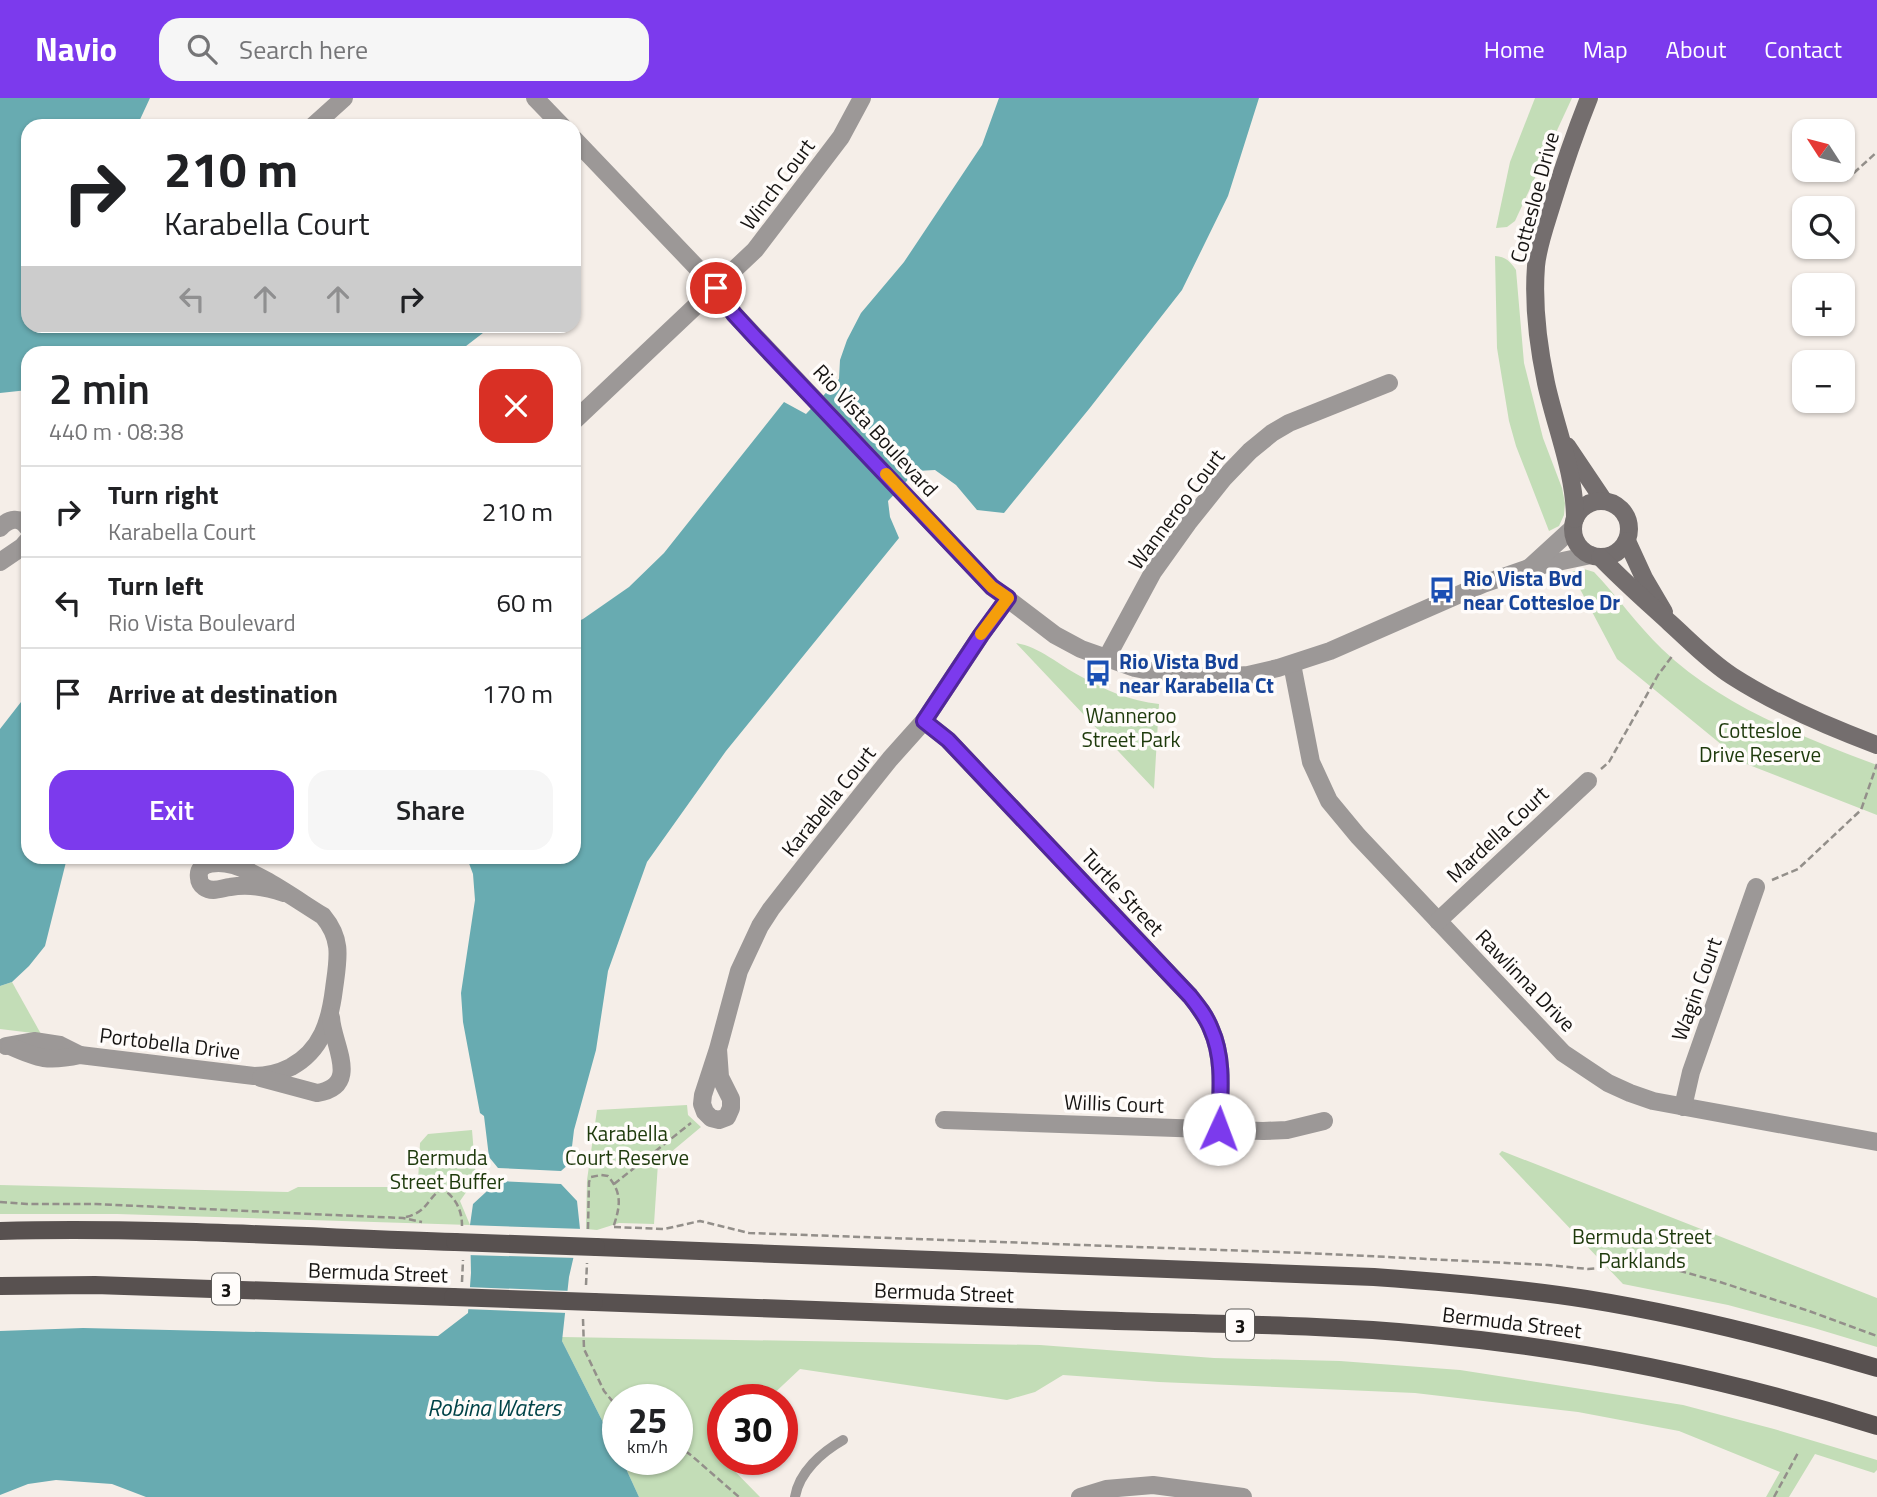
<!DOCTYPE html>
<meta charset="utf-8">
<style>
body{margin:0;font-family:"Titillium Web",sans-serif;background:#f6f6f6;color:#202124;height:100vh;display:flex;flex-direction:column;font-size:26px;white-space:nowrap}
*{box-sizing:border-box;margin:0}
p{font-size:23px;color:#757577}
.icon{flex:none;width:38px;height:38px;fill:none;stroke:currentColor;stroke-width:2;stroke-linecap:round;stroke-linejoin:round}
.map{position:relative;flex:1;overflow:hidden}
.side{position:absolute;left:21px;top:248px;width:560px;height:518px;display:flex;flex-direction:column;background:#fff;border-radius:21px;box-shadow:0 2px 5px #0004}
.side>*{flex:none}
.guide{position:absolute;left:21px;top:21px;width:560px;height:214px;border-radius:21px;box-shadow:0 2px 5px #0004;background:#fff;color:#202124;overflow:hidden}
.needle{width:46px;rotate:306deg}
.tools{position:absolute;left:1792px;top:21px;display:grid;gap:14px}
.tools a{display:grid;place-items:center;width:63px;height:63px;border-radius:14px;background:#fff;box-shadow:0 2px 5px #0004;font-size:35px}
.speed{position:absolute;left:602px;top:1286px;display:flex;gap:14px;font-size:35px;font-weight:700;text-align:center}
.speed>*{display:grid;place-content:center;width:91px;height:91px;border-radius:50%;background:#fff;box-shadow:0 2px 5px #0004;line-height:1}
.speed small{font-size:18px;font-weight:400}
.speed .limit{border:10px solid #d22;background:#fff;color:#111}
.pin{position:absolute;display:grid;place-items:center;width:60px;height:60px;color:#fff;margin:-30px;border:4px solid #fff;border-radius:50%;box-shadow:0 2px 7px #0007}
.me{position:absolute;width:77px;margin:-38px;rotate:2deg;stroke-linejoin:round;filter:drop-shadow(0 0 5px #0008)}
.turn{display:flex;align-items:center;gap:24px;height:147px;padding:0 28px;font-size:32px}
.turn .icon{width:91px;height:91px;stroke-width:2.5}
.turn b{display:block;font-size:49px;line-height:60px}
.lanes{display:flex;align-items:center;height:66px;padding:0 28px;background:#0003;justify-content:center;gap:35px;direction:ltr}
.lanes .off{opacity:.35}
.round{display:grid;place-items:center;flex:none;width:74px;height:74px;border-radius:21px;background:#f6f6f6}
.summary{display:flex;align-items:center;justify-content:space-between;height:119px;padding:0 28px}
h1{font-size:42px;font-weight:600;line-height:52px}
.action{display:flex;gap:14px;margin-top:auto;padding:14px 28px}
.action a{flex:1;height:80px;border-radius:21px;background:#7c3aed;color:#fff;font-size:28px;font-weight:600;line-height:80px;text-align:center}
.action a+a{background:#f6f6f6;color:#202124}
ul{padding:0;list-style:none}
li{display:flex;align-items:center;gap:21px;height:91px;padding:0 28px;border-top:2px solid #e0e0e0}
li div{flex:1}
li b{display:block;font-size:26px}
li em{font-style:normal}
header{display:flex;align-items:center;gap:42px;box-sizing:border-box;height:98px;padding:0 35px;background:#7c3aed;color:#fff}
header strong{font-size:33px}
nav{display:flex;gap:38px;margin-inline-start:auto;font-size:24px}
.search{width:490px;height:63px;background:#f6f6f6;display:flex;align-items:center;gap:18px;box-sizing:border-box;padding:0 24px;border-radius:21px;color:#757577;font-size:26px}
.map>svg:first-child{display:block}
.green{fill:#c3ddb7}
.water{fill:#68abb1}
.pier{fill:#f5eee8}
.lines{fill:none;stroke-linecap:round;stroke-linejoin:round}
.path{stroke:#938f8a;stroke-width:2.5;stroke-dasharray:7 3.5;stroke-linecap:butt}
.service{stroke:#9c9897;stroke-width:10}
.minor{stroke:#9c9897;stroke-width:18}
.tertiary{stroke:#9c9897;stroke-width:18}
.secondary{stroke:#746e6e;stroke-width:18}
.primary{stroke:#585150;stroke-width:18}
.primary-bridge{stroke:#585150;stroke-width:18}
.route-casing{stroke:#51269a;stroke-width:18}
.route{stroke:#7c3aed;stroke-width:12}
.slow{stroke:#f59e0b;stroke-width:12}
.labels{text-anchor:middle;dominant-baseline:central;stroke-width:7;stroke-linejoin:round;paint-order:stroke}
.shield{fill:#fffcfa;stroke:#5c5a58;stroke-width:2}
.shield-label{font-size:19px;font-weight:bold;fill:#161412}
.street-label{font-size:21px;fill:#161412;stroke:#fffcfa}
.transit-label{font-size:21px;font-weight:bold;fill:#164399;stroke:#fffcfa;text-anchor:start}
.park-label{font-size:21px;fill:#1e3a0c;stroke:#fffcfa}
.water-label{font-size:23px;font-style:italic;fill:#014348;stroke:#fffcfa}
</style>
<header>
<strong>Navio</strong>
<div class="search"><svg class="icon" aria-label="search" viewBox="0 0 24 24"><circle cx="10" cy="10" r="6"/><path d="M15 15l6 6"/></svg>Search here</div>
<nav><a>Home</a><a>Map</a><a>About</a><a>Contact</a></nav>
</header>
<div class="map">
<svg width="1877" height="1399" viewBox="0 0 1877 1399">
<rect width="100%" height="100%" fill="#f5eee8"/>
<g class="green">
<polygon points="1535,0 1572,0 1515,123 1507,129 1496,130 1510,64"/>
<path d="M1495,158C1506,159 1510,163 1516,172L1524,265L1543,340L1562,390L1565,405L1564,417L1559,428L1549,433L1516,348L1509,323L1497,250Z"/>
<path d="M1584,471L1594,474C1618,499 1637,527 1662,551C1720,607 1802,639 1877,667V717L1744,665L1617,561L1571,474Z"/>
<path d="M1016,545C1040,549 1059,567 1080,578C1105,592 1130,603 1159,606L1154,691Z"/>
<polygon points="12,884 41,936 0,931 0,888"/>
<polygon points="687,1007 688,1017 701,1029 658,1065 654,1126 619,1125 597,1132 586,1131 587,1082 597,1012"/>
<polygon points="472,1032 476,1080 460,1103 470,1127 117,1116 0,1116 0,1087 288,1094 298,1089 392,1089 418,1084 420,1045 428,1036"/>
<polygon points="1502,1053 1877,1200 1877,1249 1814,1230 1728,1207 1623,1186 1499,1056"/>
<polygon points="562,1239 1040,1247 1214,1260 1340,1263 1460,1272 1683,1307 1774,1331 1877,1362 1877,1372 1874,1375 1815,1356 1789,1399 1766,1399 1780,1374 1679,1333 1578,1314 1415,1295 1159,1284 1063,1277 1035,1294 1007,1302 800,1271 767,1302 723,1302 723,1345 715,1353 760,1399 639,1399 622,1362 677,1362 677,1302 618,1302 618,1354 562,1243"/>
</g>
<g class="water">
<polygon points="0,0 150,0 137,28 28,28 28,228 492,228 457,255 28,256 28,292 0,295"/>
<polygon points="999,0 1259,0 1228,98 1182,192 1089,311 1004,415 977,412 956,387 935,372 916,373 888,403 890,419 899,440 726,653 647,764 608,873 596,952 574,1032 570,1065 561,1073 498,1070 489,1059 484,1018 480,1015 463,924 461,895 475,802 473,776 467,760 574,760 574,525 583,521 629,489 664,455 784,304 806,316 839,281 840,262 847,242 861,215 904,164 982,47"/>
<polygon points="28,595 28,760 67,760 45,848 29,868 12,884 0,888 0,631"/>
<polygon points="498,1083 561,1086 577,1103 580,1131 569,1179 562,1243 618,1354 618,1362 622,1362 639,1399 146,1399 112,1386 56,1382 28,1386 0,1397 0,1233 83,1230 438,1238 468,1215 471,1175 470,1127 473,1106"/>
</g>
<g class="pier">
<polygon points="466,1127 584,1131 577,1160 467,1157"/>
<polygon points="466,1189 571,1193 568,1215 464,1211"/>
</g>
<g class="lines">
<g class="path">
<polyline points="1846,82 1877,54"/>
<polyline points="1601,671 1609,664 1658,577 1673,557"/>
<polyline points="1772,782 1798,771 1861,712 1877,666"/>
<polyline points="614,1086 691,1025"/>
<polyline points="0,1104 27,1106 96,1106 333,1117 403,1120 422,1124"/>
<path d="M406,1119C428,1113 425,1104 440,1092L446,1093C457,1103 462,1113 462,1128"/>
<polyline points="614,1129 664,1131 700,1123 749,1135 1307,1155 1548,1167 1588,1171 1601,1170 1630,1162 1644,1163 1720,1184 1809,1213 1877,1238"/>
<path d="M588,1131L589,1084L591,1079L601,1077L608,1078C623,1096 620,1109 613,1130"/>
<polyline points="462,1184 463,1162"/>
<polyline points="586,1187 587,1165"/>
<polyline points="583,1221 584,1251 604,1293 618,1310"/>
<polyline points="677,1347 692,1358 739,1399"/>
<polyline points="1774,1399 1799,1353"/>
</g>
<path class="service" d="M795,1399C799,1374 822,1354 843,1342"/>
<g class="minor">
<polyline points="313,28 344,0"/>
<polyline points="574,323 755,152 841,39 862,0"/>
<path d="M0,430C9,420 20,418 28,430"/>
<polyline points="0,464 22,449 28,442"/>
<polyline points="1106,561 1153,474 1188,425 1224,380 1250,353 1272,335 1289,325 1389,285"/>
<polyline points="1292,566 1311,664 1329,703 1358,738 1563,955 1608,985 1630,995 1653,1003 1877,1044"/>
<path d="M924,623L948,642L1190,898C1198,908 1206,918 1211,931C1225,962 1220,998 1219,1031"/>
<polyline points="1438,823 1588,683"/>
<polyline points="6,948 34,943 60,947 80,957"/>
<path d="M10,948C39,961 48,964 80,957L254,978C268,978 279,975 291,969C322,952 330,923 334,891C338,861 343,842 323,818C297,802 261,776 233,767C222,764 196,762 199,780C199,783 201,787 204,789C212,795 222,790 230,789C248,786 267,789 284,795"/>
<polyline points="718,951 720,979 731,1001 731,1010 727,1019 719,1022 711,1020 705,1014 702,1006 703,997 718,951 739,873 760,828 771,811 810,761 890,661 924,623 981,537 1008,500"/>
<path d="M261,980L317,995C362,988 332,946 331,919"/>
<polyline points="1683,1009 1691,974 1756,789"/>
<polyline points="944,1022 1263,1033 1287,1032 1324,1023"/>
<polyline points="1080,1399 1106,1391 1153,1387 1243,1399"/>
</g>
<g class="tertiary">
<polyline points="535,0 562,28"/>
<polyline points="574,41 723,197"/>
<polyline points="716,190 734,216 992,489 1055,537 1081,551 1135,570 1165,576 1218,579 1248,577 1278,570 1330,553 1483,486 1529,470 1591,457"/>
<polyline points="1529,470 1573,430"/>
</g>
<g class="secondary">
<polyline points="1567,348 1604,403"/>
<circle cx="1601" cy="431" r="28"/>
<path d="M1575,421C1575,375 1556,331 1546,285C1538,247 1533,207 1536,168C1538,147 1546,126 1552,106C1563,70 1575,35 1589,0"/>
<polyline points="1627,443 1644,480 1664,514"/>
<path d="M1600,459C1622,482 1646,503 1670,525C1690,543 1709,563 1732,578C1777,607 1826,628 1877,647"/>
</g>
<g class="primary">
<path d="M0,1133C151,1129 304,1139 455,1144"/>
<path d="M596,1149L1374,1179C1445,1184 1516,1190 1586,1201C1685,1217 1781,1241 1877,1270"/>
<polyline points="0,1188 95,1187 453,1199"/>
<path d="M594,1204C758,1211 923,1216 1088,1222C1202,1226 1318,1226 1432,1237C1583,1251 1732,1282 1877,1328"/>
</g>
<g class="primary-bridge">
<polyline points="455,1144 596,1149"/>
<polyline points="453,1199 594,1204"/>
</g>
</g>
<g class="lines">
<g class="route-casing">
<path id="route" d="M716,190L734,216L756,240L992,489L1008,500L981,537L924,623L948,642L1190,898C1198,908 1206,918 1211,931C1225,962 1220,998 1219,1031"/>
</g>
<use href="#route" class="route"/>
<polyline class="slow" points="886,376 992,489 1008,500 981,536"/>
</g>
<defs>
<g id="bus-bare" transform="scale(2.1)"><path d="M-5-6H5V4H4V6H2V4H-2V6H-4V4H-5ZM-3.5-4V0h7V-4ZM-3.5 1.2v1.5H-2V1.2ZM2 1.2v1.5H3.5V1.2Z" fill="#1a4fb4" stroke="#fffcfa" stroke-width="2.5" paint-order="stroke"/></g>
</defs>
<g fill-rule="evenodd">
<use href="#bus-bare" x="1442" y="492"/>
<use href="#bus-bare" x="1098" y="575"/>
</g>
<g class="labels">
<g class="shield">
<rect x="212" y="1175.5" width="28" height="31" rx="5"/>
<rect x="1226" y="1211.5" width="28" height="31" rx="5"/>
</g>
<g class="shield-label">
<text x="226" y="1191">3</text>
<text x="1240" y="1227">3</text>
</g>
<g class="street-label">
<text transform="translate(777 86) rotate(-53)">Winch Court</text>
<text transform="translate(1534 99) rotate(-75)">Cottesloe Drive</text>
<text transform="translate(876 332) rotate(47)">Rio Vista Boulevard</text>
<text transform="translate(1176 411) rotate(-53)">Wanneroo Court</text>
<text transform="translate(828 703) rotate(-51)">Karabella Court</text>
<text transform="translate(1497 736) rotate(-43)">Mardella Court</text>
<text transform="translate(1123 794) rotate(47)">Turtle Street</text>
<text transform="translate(1526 882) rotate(46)">Rawlinna Drive</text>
<text transform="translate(1696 891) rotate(-70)">Wagin Court</text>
<text transform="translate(170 945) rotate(7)">Portobella Drive</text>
<text transform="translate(1114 1005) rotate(2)">Willis Court</text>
<text transform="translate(378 1174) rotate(2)">Bermuda Street</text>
<text transform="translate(944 1194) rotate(2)">Bermuda Street</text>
<text transform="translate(1512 1224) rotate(7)">Bermuda Street</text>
</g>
<g class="transit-label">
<text x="1463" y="480">Rio Vista Bvd<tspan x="1463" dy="24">near Cottesloe Dr</tspan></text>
<text x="1119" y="563">Rio Vista Bvd<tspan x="1119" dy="24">near Karabella Ct</tspan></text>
</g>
<g class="park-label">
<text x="1131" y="617">Wanneroo<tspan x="1131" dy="24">Street Park</tspan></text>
<text x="1760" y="632">Cottesloe<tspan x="1760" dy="24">Drive Reserve</tspan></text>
<text x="627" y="1035">Karabella<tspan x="627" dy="24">Court Reserve</tspan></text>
<text x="447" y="1059">Bermuda<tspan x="447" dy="24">Street Buffer</tspan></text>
<text x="1642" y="1138">Bermuda Street<tspan x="1642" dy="24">Parklands</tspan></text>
</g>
<g class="water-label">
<text x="494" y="1309">Robina Waters</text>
</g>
</g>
</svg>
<div class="tools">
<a><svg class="needle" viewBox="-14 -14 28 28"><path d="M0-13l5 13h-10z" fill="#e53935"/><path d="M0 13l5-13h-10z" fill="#757577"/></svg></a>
<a><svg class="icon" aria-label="search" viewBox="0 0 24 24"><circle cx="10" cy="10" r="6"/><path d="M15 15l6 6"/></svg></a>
<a>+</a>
<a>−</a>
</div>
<div class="speed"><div>25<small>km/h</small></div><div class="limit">30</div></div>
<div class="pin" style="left:716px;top:190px;background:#d93025"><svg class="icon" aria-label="arrive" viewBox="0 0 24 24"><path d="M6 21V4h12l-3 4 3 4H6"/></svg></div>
<svg class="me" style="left:1219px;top:1031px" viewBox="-20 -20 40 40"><circle r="19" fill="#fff"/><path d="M0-13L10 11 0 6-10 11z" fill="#7c3aed"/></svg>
<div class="guide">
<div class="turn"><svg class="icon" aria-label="right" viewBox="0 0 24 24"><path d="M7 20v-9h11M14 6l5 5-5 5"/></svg><div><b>210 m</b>Karabella Court</div></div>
<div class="lanes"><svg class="icon off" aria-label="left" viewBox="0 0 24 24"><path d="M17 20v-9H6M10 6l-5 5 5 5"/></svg><svg class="icon off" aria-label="ahead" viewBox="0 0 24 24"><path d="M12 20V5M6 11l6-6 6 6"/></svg><svg class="icon off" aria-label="ahead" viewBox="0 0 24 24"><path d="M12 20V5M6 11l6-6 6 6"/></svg><svg class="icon" aria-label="right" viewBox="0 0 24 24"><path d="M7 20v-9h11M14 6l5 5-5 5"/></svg></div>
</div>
<section class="side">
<div class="summary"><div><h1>2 min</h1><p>440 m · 08:38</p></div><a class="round" style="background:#d93025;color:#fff"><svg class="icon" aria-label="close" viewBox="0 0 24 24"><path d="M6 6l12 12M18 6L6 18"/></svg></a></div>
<ul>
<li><svg class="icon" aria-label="right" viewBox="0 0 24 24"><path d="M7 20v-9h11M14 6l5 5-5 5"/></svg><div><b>Turn right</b><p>Karabella Court</p></div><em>210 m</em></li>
<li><svg class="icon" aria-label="left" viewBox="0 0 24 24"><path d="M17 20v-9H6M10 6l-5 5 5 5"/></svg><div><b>Turn left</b><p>Rio Vista Boulevard</p></div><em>60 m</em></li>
<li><svg class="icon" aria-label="arrive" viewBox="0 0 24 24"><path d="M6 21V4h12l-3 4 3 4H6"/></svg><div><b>Arrive at destination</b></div><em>170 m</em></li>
</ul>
<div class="action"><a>Exit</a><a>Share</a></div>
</section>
</div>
